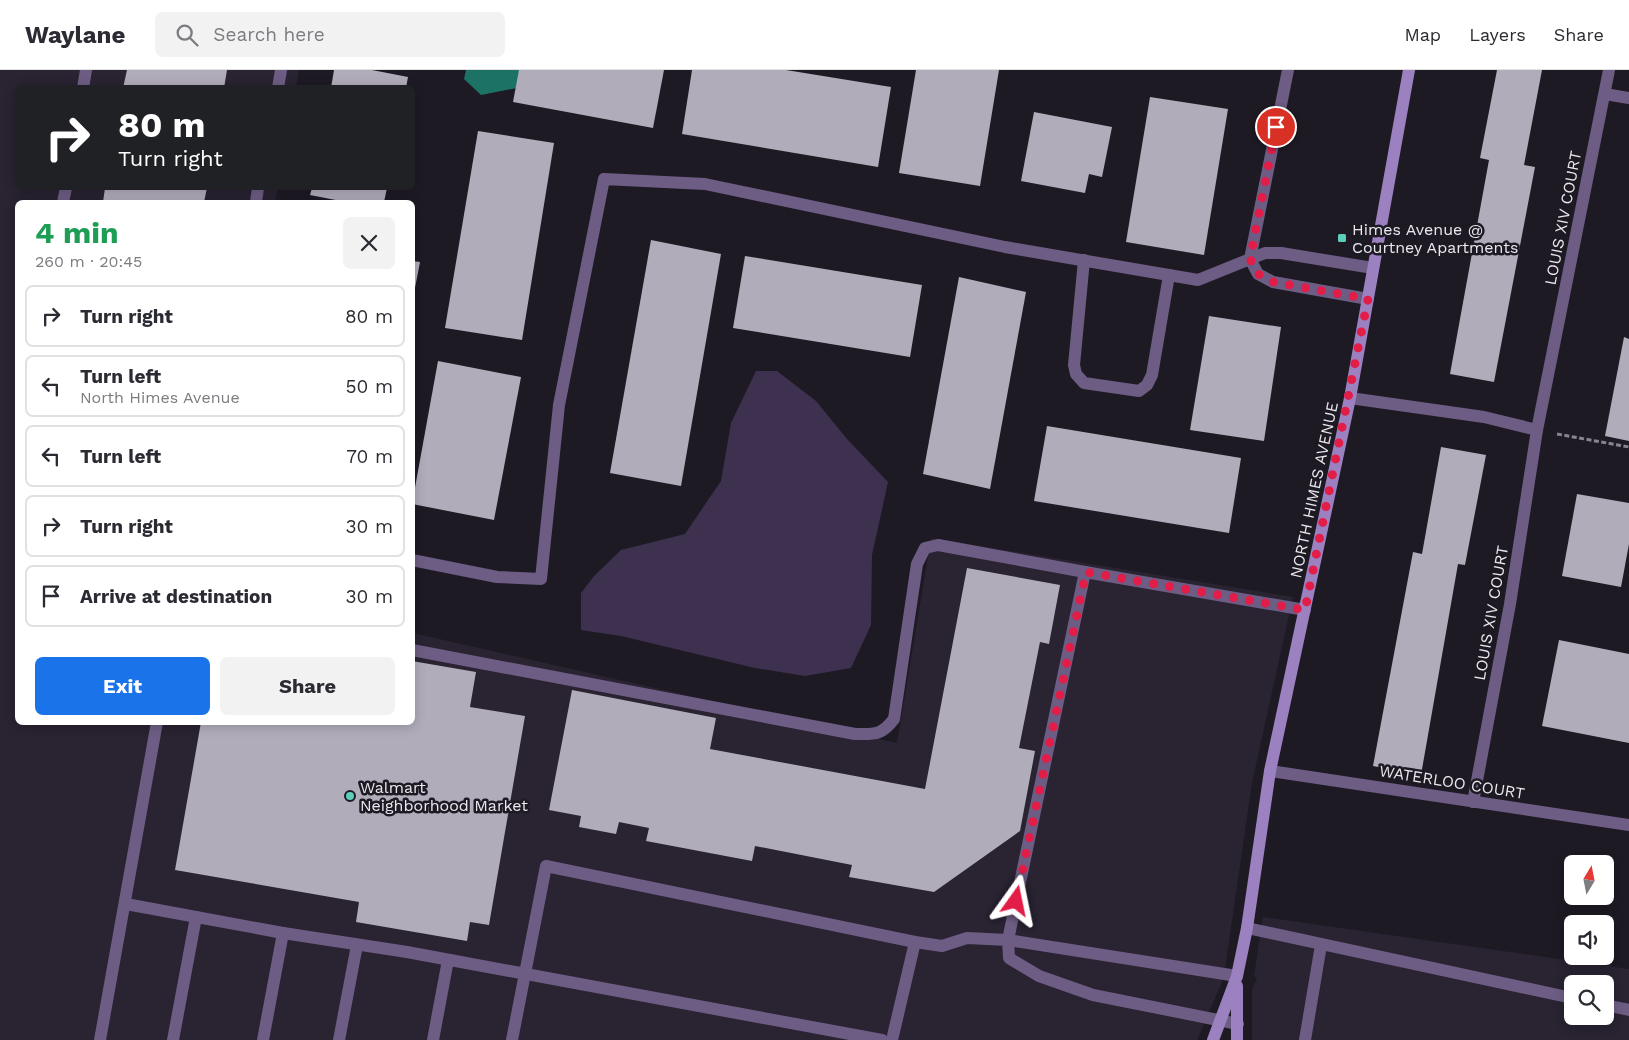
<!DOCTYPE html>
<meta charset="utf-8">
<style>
body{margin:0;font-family:"Work Sans",sans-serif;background:#f2f2f3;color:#2b2b33;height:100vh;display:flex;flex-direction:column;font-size:19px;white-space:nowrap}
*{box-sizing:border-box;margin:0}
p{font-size:16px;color:#7c7c81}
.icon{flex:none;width:28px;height:28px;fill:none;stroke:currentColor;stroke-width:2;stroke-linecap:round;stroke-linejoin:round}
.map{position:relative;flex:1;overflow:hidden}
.details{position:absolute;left:15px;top:130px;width:400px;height:525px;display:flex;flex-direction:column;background:#fff;border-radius:8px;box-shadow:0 2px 12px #0003}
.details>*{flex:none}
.guide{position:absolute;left:15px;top:15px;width:400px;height:105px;border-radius:8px;box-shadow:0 2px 12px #0003;background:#202124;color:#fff;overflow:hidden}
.needle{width:32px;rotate:10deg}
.fabs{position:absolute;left:1564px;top:785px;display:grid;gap:10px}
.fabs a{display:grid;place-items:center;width:50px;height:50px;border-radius:8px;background:#fff;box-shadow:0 2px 12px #0003;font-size:25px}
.pin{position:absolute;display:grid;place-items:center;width:42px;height:42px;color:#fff;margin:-21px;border:2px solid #fff;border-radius:50%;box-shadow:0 1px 5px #0007}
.me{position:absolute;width:55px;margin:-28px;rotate:12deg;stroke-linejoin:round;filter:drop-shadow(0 0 4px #0008)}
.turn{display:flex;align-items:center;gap:18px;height:105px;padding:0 20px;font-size:22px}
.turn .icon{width:65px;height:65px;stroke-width:2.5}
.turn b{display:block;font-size:35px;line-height:42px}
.round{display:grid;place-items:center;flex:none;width:52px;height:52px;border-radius:8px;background:#f2f2f3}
.headline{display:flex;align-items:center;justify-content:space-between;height:85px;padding:0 20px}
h1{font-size:30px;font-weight:700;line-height:38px;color:#1e9e55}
.cta{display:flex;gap:10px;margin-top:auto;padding:10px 20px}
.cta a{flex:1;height:58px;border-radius:8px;background:#1a73e8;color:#fff;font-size:20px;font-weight:700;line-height:58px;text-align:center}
.cta a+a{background:#f2f2f3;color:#2b2b33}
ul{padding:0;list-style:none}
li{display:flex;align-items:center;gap:15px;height:62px;margin:0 10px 8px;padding:0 10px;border:2px solid #e1e1e2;border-radius:8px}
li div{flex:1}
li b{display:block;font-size:19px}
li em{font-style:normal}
header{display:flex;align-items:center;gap:30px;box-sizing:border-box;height:70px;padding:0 25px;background:#fff;border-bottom:1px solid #e1e1e2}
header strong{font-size:24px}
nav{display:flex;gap:28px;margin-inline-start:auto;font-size:18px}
.search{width:350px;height:45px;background:#f2f2f3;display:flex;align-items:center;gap:12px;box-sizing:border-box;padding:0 18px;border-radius:8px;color:#7c7c81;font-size:19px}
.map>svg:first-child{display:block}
.built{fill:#292332;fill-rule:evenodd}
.green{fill:#3e3150}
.water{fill:#1c7365}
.building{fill:#b1acba}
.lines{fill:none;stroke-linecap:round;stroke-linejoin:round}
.path{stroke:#87858d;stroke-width:3;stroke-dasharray:5 2.5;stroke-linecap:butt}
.lane{stroke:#6d5d84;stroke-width:12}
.street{stroke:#6d5d84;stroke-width:12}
.secondary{stroke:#9c81c1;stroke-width:12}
.route{stroke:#e11d48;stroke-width:9;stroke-dasharray:0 16.2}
.poi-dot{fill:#5cceba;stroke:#1e1a24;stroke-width:2}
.labels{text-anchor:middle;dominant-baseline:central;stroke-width:5;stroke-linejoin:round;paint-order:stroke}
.street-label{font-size:16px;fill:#eae8ef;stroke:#1e1a24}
.poi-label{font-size:16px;fill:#eae8ef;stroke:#1e1a24;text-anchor:start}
</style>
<header>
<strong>Waylane</strong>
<div class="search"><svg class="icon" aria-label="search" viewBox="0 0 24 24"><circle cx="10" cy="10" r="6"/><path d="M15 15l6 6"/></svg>Search here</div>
<nav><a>Map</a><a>Layers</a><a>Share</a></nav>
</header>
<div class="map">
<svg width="1629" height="970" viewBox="0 0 1629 970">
<rect width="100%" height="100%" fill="#1e1a24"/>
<g class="built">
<polygon points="0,0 299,0 296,17 18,18 18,118 278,118 275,132 18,132 18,652 412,652 413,563 897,673 931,468 1293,527 1252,713 1225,899 1223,900 1222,912 1197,970 0,970"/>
<path d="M1263,847L1629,899V970H1252V919L1257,908L1254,906ZM1572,914H1605V946H1572Z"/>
</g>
<polygon class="green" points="756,301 777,301 816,331 847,369 888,412 872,485 871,555 851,598 805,606 755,598 621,566 581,560 581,523 594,506 621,480 685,464 721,411 731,353"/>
<polygon class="water" points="466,0 532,0 527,16 481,25 464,9"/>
<g class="building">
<polygon points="127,0 227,0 224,18 123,18"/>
<polygon points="334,0 372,0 408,7 406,18 331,18"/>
<polygon points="519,0 664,0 653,58 513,32"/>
<polygon points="692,0 786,0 891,17 878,97 682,64"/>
<polygon points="916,0 999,0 980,116 899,103"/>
<polygon points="1497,0 1542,0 1524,95 1535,97 1494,312 1450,304 1489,90 1480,88"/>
<polygon points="1150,27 1228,39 1204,185 1126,172"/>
<polygon points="1034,42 1112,57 1102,107 1089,104 1085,123 1021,111"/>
<polygon points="478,61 554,73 522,270 445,258"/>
<polygon points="105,118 207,118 204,132 103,132"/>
<polygon points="312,118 387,118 384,132 346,132 310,125"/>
<polygon points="651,170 721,184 681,416 610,403"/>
<polygon points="745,186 922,215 910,287 733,258"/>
<polygon points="412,191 420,192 413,228 412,228"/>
<polygon points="959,207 1026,222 990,419 923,404"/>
<polygon points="1209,246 1281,257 1264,371 1190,360"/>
<polygon points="1624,267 1629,269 1629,371 1605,366"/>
<polygon points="438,291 521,307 494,450 412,434"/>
<polygon points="1047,356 1241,388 1229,463 1034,431"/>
<polygon points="1441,377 1486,385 1465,495 1458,494 1421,705 1373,696 1413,482 1422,484"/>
<polygon points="1577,424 1629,433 1629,474 1621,517 1562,506"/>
<polygon points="967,498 1060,515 1049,574 1040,572 1019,678 1035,681 1020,761 934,822 849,807 852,795 755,776 752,791 646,771 649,758 619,752 616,764 579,757 581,746 549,740 572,620 716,648 710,679 925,719"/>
<polygon points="1559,570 1629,584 1629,673 1542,656"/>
<polygon points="412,591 476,602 470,637 525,646 489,855 470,852 467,871 356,852 359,832 175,800 201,652 412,652"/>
</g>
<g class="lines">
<polyline class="path" points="1557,364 1629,377"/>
<g class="lane">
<polyline points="1288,0 1250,189 1258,204 1273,212 1368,229"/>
<polyline points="83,18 86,0"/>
<polyline points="278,18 281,0"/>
<polyline points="63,132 66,118"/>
<polyline points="256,132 258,118"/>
<polyline points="1084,190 1074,295 1076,304 1084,313 1139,321 1147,315 1152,305 1169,205"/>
<polyline points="412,490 497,507 541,509 559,335 604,109 705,114 1005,177 1198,210 1265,183 1281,183 1373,198"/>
<path d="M412,580L855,664C874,664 881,666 894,649L917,494L925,478L938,475L1085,502"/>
<polyline points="126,834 283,863"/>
<polyline points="1247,858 1572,928"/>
<polyline points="1605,935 1629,940"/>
<polyline points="1238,954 1093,925 1039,906 1009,888 1008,870 1085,502 1305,540"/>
<polyline points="100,970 157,652"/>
<polyline points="173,970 196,847"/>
<polyline points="263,970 283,863 407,882 882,970"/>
<polyline points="339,970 357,875"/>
<polyline points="433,970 448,890"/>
<polyline points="512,970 546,796 915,872 942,876 967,868 1008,870 1237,906"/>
<polyline points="892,970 915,872"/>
<polyline points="1305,970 1321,875"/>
</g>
<g class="street">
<polyline points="1605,24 1629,28"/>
<polyline points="1350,328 1484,347 1537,360"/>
<polyline points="1270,701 1629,755"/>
<polyline points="1473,732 1510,534 1537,360 1609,0"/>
</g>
<g class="secondary">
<polyline points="1237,916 1237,970"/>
<polyline points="1213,970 1237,906 1247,858 1270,701 1350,328 1409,0"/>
</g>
</g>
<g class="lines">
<polyline class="route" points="1016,831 1086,502 1305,540 1368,229 1273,212 1258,204 1250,189 1276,57"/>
</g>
<g class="poi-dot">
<rect x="1337" y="163" width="10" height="10" rx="2.5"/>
<circle cx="350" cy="726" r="5"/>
</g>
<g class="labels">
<g class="street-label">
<text transform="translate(1563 148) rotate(-79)">LOUIS XIV COURT</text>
<text transform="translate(1314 420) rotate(-78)">NORTH HIMES AVENUE</text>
<text transform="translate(1491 543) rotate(-80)">LOUIS XIV COURT</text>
<text transform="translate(1452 712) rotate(9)">WATERLOO COURT</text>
</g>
<g class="poi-label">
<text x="1352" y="159">Himes Avenue @<tspan x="1352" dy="18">Courtney Apartments</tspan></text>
<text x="360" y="717">Walmart<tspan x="360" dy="18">Neighborhood Market</tspan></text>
</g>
</g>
</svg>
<div class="fabs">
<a><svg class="needle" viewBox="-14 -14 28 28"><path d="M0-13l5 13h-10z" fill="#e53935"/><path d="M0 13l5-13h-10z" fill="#7c7c81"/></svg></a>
<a><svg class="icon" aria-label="sound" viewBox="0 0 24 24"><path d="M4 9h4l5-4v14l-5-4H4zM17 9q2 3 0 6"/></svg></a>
<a><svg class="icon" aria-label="search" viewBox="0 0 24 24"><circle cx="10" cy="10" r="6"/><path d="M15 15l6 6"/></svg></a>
</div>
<div class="pin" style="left:1276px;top:57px;background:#d93025"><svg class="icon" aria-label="arrive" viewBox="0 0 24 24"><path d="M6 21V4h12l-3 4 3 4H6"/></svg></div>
<svg class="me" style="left:1016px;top:831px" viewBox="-20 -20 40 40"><path d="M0-17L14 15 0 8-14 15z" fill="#e11d48" stroke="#fff" stroke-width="4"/></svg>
<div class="guide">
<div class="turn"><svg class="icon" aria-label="right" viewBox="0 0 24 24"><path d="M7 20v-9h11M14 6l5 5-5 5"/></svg><div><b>80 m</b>Turn right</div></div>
</div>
<section class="details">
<div class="headline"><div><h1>4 min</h1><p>260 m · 20:45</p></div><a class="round"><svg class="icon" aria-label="close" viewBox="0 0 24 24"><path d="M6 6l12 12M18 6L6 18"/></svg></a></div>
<ul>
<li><svg class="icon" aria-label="right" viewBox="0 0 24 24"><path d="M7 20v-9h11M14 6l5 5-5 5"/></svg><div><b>Turn right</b></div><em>80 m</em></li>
<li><svg class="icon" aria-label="left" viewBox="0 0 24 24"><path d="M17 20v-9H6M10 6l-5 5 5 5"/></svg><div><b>Turn left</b><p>North Himes Avenue</p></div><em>50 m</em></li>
<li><svg class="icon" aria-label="left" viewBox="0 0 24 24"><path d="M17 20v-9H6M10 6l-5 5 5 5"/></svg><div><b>Turn left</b></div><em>70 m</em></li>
<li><svg class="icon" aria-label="right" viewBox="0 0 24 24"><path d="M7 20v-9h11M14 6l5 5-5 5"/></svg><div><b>Turn right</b></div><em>30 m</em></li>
<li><svg class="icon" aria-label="arrive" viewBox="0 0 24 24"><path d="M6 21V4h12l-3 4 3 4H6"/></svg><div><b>Arrive at destination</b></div><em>30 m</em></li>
</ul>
<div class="cta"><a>Exit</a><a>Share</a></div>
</section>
</div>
